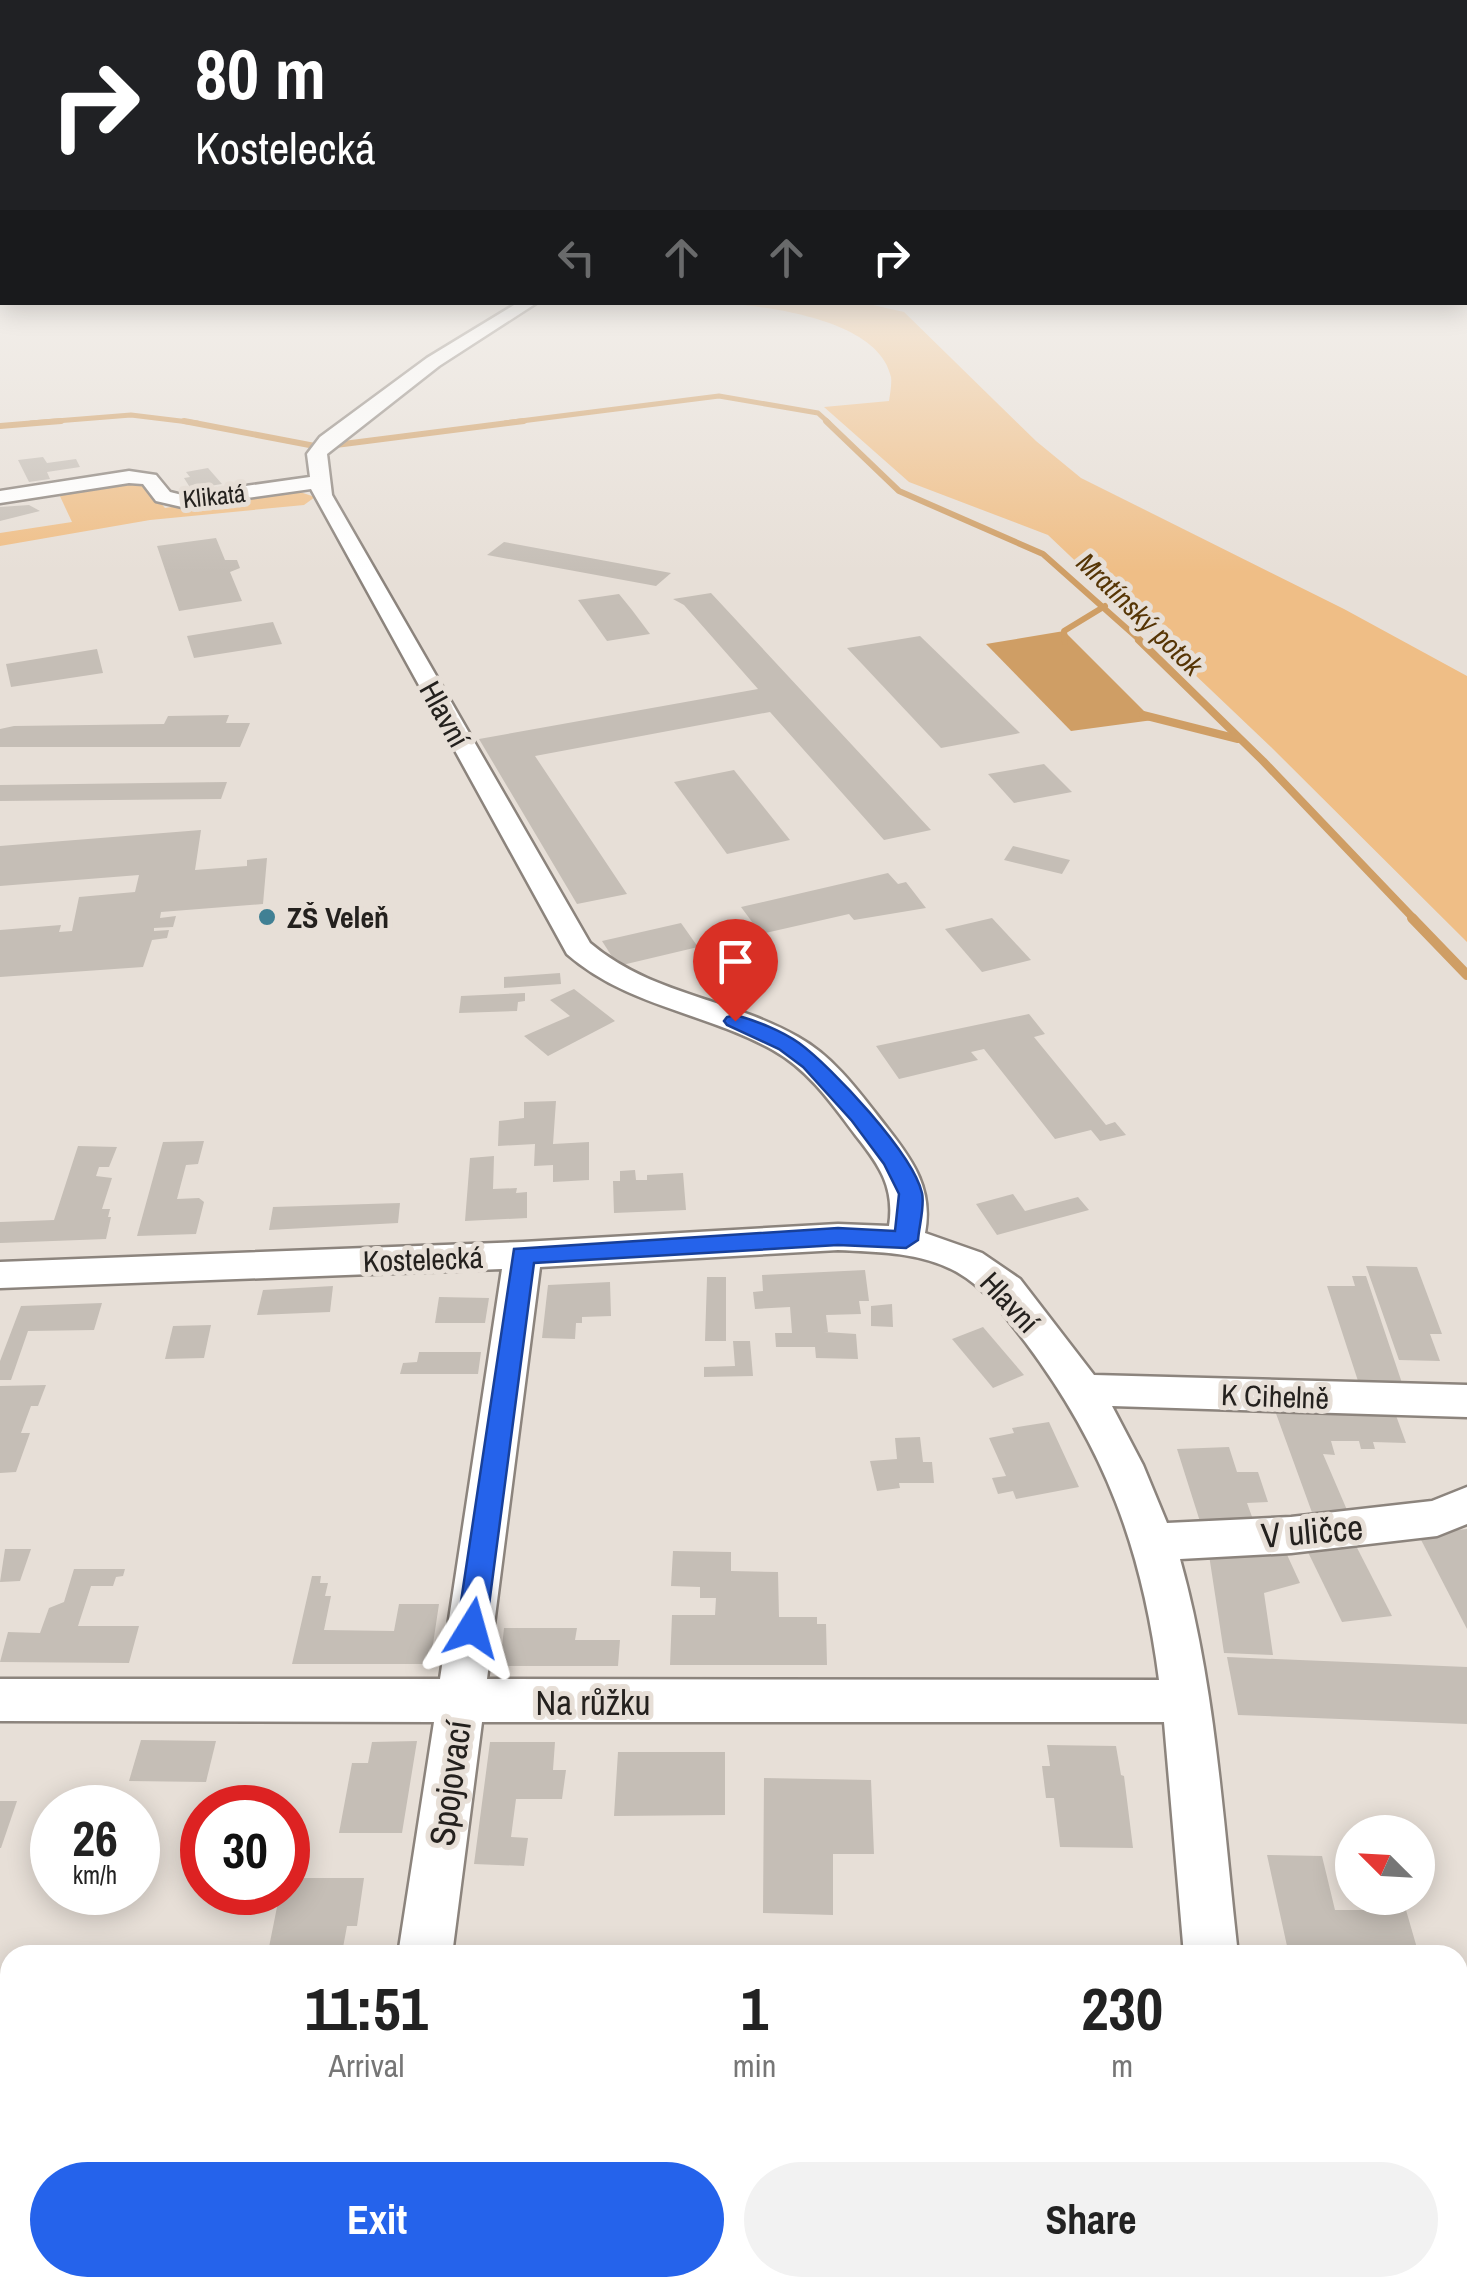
<!DOCTYPE html>
<meta charset="utf-8">
<style>
body{margin:0;font-family:"Archivo Narrow",sans-serif;background:#f2f2f2;color:#222;height:100vh;display:flex;flex-direction:column;font-size:38px;white-space:nowrap}
*{box-sizing:border-box;margin:0}
p{font-size:32px;color:#767676}
.icon{flex:none;width:55px;height:55px;fill:none;stroke:currentColor;stroke-width:2;stroke-linecap:round;stroke-linejoin:round}
.map{position:relative;flex:1;overflow:hidden}
.panel{position:absolute;left:0px;top:1945px;width:1468px;height:352px;display:flex;flex-direction:column;background:#fff;border-radius:30px 30px 0 0;box-shadow:0 5px 25px #0003}
.panel>*{flex:none}
.top-card{position:absolute;left:0px;top:0px;width:1468px;height:305px;box-shadow:0 5px 25px #0003;background:#202124;color:#fff;overflow:hidden}
.needle{width:65px;rotate:294deg}
.tools{position:absolute;left:1335px;top:1815px;display:grid;gap:20px}
.tools a{display:grid;place-items:center;width:100px;height:100px;border-radius:50%;background:#fff;box-shadow:0 5px 25px #0003;font-size:50px}
.speed{position:absolute;left:30px;top:1785px;display:flex;gap:20px;font-size:50px;font-weight:700;text-align:center}
.speed>*{display:grid;place-content:center;width:130px;height:130px;border-radius:50%;background:#fff;box-shadow:0 5px 25px #0003;line-height:1}
.speed small{font-size:25px;font-weight:400}
.speed .limit{border:15px solid #d22;background:#fff;color:#111}
.pin{position:absolute;display:grid;place-items:center;width:85px;height:85px;color:#fff;margin:-102px -42px;border-radius:50% 50% 50% 0;rotate:-45deg;box-shadow:0 0 10px #0007}
.pin .icon{rotate:45deg}
.me{position:absolute;width:110px;margin:-55px;rotate:8deg;stroke-linejoin:round;filter:drop-shadow(0 0 8px #0008)}
.turn{display:flex;align-items:center;gap:35px;height:210px;padding:0 30px;font-size:45px}
.turn .icon{width:130px;height:130px;stroke-width:2.5}
.turn b{display:block;font-size:70px;line-height:85px}
.lanes{display:flex;align-items:center;height:95px;padding:0 30px;background:#0003;justify-content:center;gap:50px;direction:ltr}
.lanes .off{opacity:.35}
.eta{display:flex;justify-content:space-evenly;align-items:center;height:170px;text-align:center}
.eta b{font-size:60px;font-weight:700;line-height:70px}
.button{display:flex;gap:20px;margin-top:auto;padding:20px 30px}
.button a{flex:1;height:115px;border-radius:60px;background:#2563eb;color:#fff;font-size:40px;font-weight:700;line-height:115px;text-align:center}
.button a+a{background:#f2f2f2;color:#222}
.map>svg:first-child{display:block}
.green{fill:#efbe86}
.water{fill:#cf9e65}
.lines{fill:none;stroke-linecap:round;stroke-linejoin:round}
.stream-far3{stroke:#cf9e65;stroke-width:5}
.stream-far2{stroke:#cf9e65;stroke-width:6}
.stream-far1{stroke:#cf9e65;stroke-width:8}
.stream{stroke:#cf9e65;stroke-width:10}
.building{fill:#c5beb6}
.minor-casing{stroke:#8c847d;stroke-width:5}
.minor{fill:#fff;fill-rule:evenodd}
.route{fill:#2563eb;stroke:#184099;stroke-width:2.5}
.poi-dot{fill:#408094;stroke:#e7dfd7;stroke-width:4}
.labels{text-anchor:middle;dominant-baseline:central;stroke-width:10;stroke-linejoin:round;paint-order:stroke}
.far-street-label{font-size:25px;fill:#24211e;stroke:#e7dfd7}
.far-water-label{font-size:28px;font-style:italic;fill:#563505;stroke:#e7dfd7}
.street-label{font-size:30px;fill:#24211e;stroke:#e7dfd7}
.poi-label{font-size:30px;font-weight:bold;fill:#24211e;stroke:#e7dfd7;text-anchor:start}
.near-street-label{font-size:35px;fill:#24211e;stroke:#e7dfd7}
</style>
<div class="map">
<svg width="1467" height="2296" viewBox="0 0 1467 2296">
<rect width="100%" height="100%" fill="#e7dfd7"/>
<g class="green">
<path d="M724,303H864L904,312L1036,441L1081,478L1344,609L1467,676V942L1272,748L1048,535L909,482L824,407L889,401C890,394 892,384 891,377C879,320 770,307 724,303Z"/>
<polygon points="132,480 143,483 165,508 291,489 315,497 304,505 150,520 0,546 0,533 72,522 58,492"/>
</g>
<polygon class="water" points="1064,631 1153,720 1071,731 986,644"/>
<g class="lines">
<g class="stream-far3">
<polyline points="31,423 131,415 197,423"/>
<polyline points="505,423 719,396 818,413 829,423"/>
</g>
<g class="stream-far2">
<polyline points="184,421 320,447 524,421"/>
<polyline points="826,421 899,491 1043,554 1142,642"/>
<polyline points="0,426 61,421"/>
<polyline points="1065,642 1064,631 1105,606"/>
</g>
<g class="stream-far1">
<polyline points="1139,640 1263,761 1415,920"/>
<polyline points="1143,715 1238,739"/>
</g>
<polyline class="stream" points="1412,918 1467,975"/>
</g>
<g class="building">
<polygon points="43,457 47,463 76,459 80,467 47,472 50,479 29,482 18,460"/>
<polygon points="208,468 222,484 191,489 184,478 190,477 186,472"/>
<polygon points="29,505 40,511 0,521 0,507"/>
<polygon points="216,538 225,560 237,560 240,568 230,572 242,601 179,611 157,546"/>
<polygon points="504,542 671,573 656,586 487,555"/>
<polygon points="711,593 931,830 884,840 770,712 535,756 627,894 577,904 479,739 758,689 684,605 673,599"/>
<polygon points="619,594 632,610 650,634 607,641 578,600"/>
<polygon points="273,622 282,644 194,658 187,636"/>
<polygon points="920,636 1020,733 941,748 847,648"/>
<polygon points="97,649 103,673 11,687 6,664"/>
<polygon points="229,715 226,723 250,723 240,747 0,747 0,729 14,726 164,724 168,716"/>
<polygon points="1044,764 1072,792 1014,803 988,774"/>
<polygon points="734,770 790,840 727,854 674,782"/>
<polygon points="227,782 221,799 0,801 0,785"/>
<polygon points="201,830 195,870 247,866 247,860 267,858 263,904 161,912 160,918 176,916 173,927 154,928 154,931 169,930 167,938 152,940 143,967 0,977 0,930 61,925 59,932 72,931 79,897 135,892 139,875 0,886 0,846"/>
<polygon points="1013,846 1070,860 1062,874 1004,860"/>
<polygon points="888,873 898,884 906,882 926,908 854,920 849,914 761,934 741,907"/>
<polygon points="992,918 1031,960 982,972 945,929"/>
<polygon points="681,923 698,947 618,966 602,941"/>
<polygon points="560,973 561,984 504,988 504,977"/>
<polygon points="574,989 615,1021 548,1056 524,1036 570,1016 550,1000"/>
<polygon points="525,993 525,1001 518,1002 517,1011 459,1013 461,996"/>
<polygon points="1029,1014 1045,1034 1034,1037 1106,1125 1115,1122 1126,1135 1100,1141 1091,1130 1055,1139 984,1049 971,1052 978,1060 899,1079 876,1046"/>
<polygon points="556,1101 553,1144 589,1142 589,1180 553,1182 553,1165 534,1166 535,1144 498,1146 499,1121 524,1118 524,1102"/>
<polygon points="204,1141 198,1164 186,1165 177,1199 199,1198 204,1202 196,1234 137,1236 163,1142"/>
<polygon points="78,1146 117,1147 109,1167 99,1167 96,1176 112,1178 102,1209 110,1209 108,1217 111,1217 106,1239 0,1243 0,1222 54,1220"/>
<polygon points="494,1156 493,1189 517,1188 516,1193 527,1192 527,1218 465,1221 470,1158"/>
<polygon points="635,1170 636,1180 647,1180 647,1175 683,1173 686,1210 614,1213 613,1181 620,1181 620,1171"/>
<polygon points="1013,1194 1025,1211 1078,1197 1089,1210 997,1235 976,1204"/>
<polygon points="400,1203 398,1223 269,1230 273,1207"/>
<polygon points="1366,1266 1417,1267 1442,1334 1430,1334 1440,1361 1399,1360"/>
<polygon points="865,1270 869,1301 859,1301 861,1314 826,1315 828,1332 824,1332 856,1334 858,1359 816,1358 815,1347 776,1347 775,1333 792,1333 790,1307 755,1309 753,1292 763,1291 762,1275"/>
<polygon points="1352,1276 1366,1276 1402,1383 1358,1381 1327,1286 1355,1286"/>
<polygon points="707,1277 726,1277 726,1341 705,1341"/>
<polygon points="610,1282 611,1316 582,1317 582,1323 576,1323 575,1339 542,1338 548,1285"/>
<polygon points="333,1286 330,1312 257,1315 263,1290"/>
<polygon points="439,1297 489,1298 485,1323 435,1323"/>
<polygon points="102,1303 94,1330 28,1331 11,1380 0,1380 0,1361 21,1306"/>
<polygon points="892,1304 893,1327 871,1326 871,1306"/>
<polygon points="211,1325 204,1358 165,1359 173,1326"/>
<polygon points="983,1327 1024,1375 993,1388 952,1339"/>
<polygon points="733,1341 750,1341 753,1376 704,1377 704,1367 735,1366"/>
<polygon points="419,1352 481,1352 478,1374 400,1374 403,1363 417,1362"/>
<polygon points="46,1385 38,1406 31,1406 21,1433 30,1433 16,1472 0,1473 0,1386"/>
<polygon points="1274,1408 1394,1410 1406,1443 1373,1442 1375,1449 1361,1449 1359,1441 1331,1441 1335,1455 1323,1454 1350,1517 1314,1518"/>
<polygon points="1049,1422 1079,1487 1016,1499 1013,1491 998,1494 992,1478 1006,1476 989,1438 1014,1433 1012,1428"/>
<polygon points="920,1437 923,1462 932,1462 934,1483 899,1483 900,1488 877,1491 870,1461 897,1459 895,1438"/>
<polygon points="1229,1447 1237,1472 1258,1472 1268,1502 1247,1503 1255,1525 1203,1531 1177,1449"/>
<polygon points="1467,1529 1467,1629 1418,1534"/>
<polygon points="1352,1538 1392,1616 1342,1622 1304,1544"/>
<polygon points="1283,1546 1300,1583 1264,1593 1273,1655 1224,1653 1209,1555"/>
<polygon points="5,1549 31,1549 20,1581 0,1582"/>
<polygon points="673,1551 731,1552 731,1571 778,1572 779,1617 817,1617 817,1624 826,1624 827,1665 670,1665 672,1615 715,1615 716,1598 700,1598 700,1587 671,1586"/>
<polygon points="74,1569 125,1569 123,1576 116,1577 113,1586 91,1586 78,1626 139,1626 129,1663 0,1662 8,1632 40,1633 49,1608 64,1602"/>
<polygon points="312,1576 321,1576 320,1583 328,1583 325,1596 331,1596 324,1630 394,1631 399,1604 439,1604 430,1664 292,1664"/>
<polygon points="504,1628 577,1628 575,1640 620,1640 618,1666 500,1666"/>
<polygon points="1227,1657 1467,1667 1467,1724 1238,1715"/>
<polygon points="141,1740 216,1741 206,1782 129,1781"/>
<polygon points="417,1741 402,1833 339,1833 352,1763 368,1763 372,1742"/>
<polygon points="490,1742 555,1742 553,1770 566,1770 562,1799 516,1799 511,1837 528,1838 524,1866 474,1864"/>
<polygon points="1047,1745 1116,1746 1121,1775 1124,1776 1133,1848 1060,1847 1054,1798 1046,1798 1042,1766 1050,1766"/>
<polygon points="618,1752 725,1752 725,1815 614,1816"/>
<polygon points="764,1778 871,1780 874,1854 833,1854 833,1915 763,1913"/>
<polygon points="0,1801 17,1801 1,1848 0,1848"/>
<polygon points="1267,1855 1322,1856 1335,1910 1406,1910 1419,1955 1289,1955"/>
<polygon points="288,1878 364,1878 357,1926 347,1926 342,1953 268,1952 280,1892 288,1892"/>
<polygon points="0,2244 10,2244 1,2289 0,2289"/>
<polygon points="95,2288 115,2288 112,2296 38,2296 40,2289"/>
<polygon points="279,2288 330,2288 329,2296 277,2296"/>
<polygon points="423,2288 508,2288 507,2296 422,2296"/>
<polygon points="1109,2288 1177,2288 1178,2296 1110,2296"/>
<polygon points="1349,2288 1405,2288 1406,2296 1350,2296"/>
</g>
<g class="lines">
<g class="minor-casing">
<g id="minor">
<path d="M519,302H538L439,366L327,454L332,495L590,943C651,995 730,998 798,1037C836,1058 862,1096 888,1129C914,1162 933,1190 925,1233L982,1253L1020,1279L1094,1375L1467,1385V1417L1112,1406L1143,1465L1167,1523L1291,1517L1432,1501L1467,1487V1524L1437,1536L1291,1553L1180,1559C1216,1687 1223,1823 1238,1955H1184L1164,1722H482L452,1955H398L434,1722L0,1721V1679H440L502,1269L0,1288V1262L523,1242L838,1224L889,1226C895,1188 880,1166 857,1137C833,1105 809,1070 773,1050C705,1012 628,1007 567,954L311,489L182,507L156,501L143,484L129,483L0,503V491L129,471L156,475L170,492L182,495L310,477L307,454L320,437L427,358ZM838,1250C878,1252 921,1252 957,1272C987,1289 1005,1316 1026,1343C1105,1449 1142,1548 1159,1680L487,1679L540,1267Z"/>
<polygon points="346,2288 408,2288 407,2296 345,2296"/>
<polygon points="1213,2288 1274,2288 1276,2296 1214,2296"/>
</g>
</g>
<use href="#minor" class="minor"/>
</g>
<linearGradient id="sky" x2="0" y2="1"><stop stop-color="#9eabb4"/><stop offset="0.44" stop-color="#f4f1ed"/><stop offset="1" stop-color="#f4f1ed" stop-opacity="0"/></linearGradient>
<rect width="1467" height="572" fill="url(#sky)"/>
<path class="route" d="M735,1015C755,1020 782,1031 799,1043C832,1067 913,1154 922,1193C925,1206 919,1226 918,1240L906,1248L838,1245L534,1263L486,1628L482,1637L472,1641L461,1637L457,1628L514,1249L838,1228L895,1231L899,1194L884,1164L852,1121L803,1067L779,1049L727,1025L724,1021L727,1017Z"/>
<circle class="poi-dot" cx="267" cy="917" r="10"/>
<g class="labels">
<g class="far-street-label">
<text transform="translate(214 496) rotate(-6)">Klikatá</text>
</g>
<g class="far-water-label">
<text transform="translate(1140 614) rotate(44)">Mratínský potok</text>
</g>
<g class="street-label">
<text transform="translate(445 714) rotate(61)">Hlavní</text>
<text transform="translate(423 1259) rotate(-2)">Kostelecká</text>
<text transform="translate(1010 1302) rotate(47)">Hlavní</text>
<text transform="translate(1275 1396) rotate(2)">K Cihelně</text>
</g>
<g class="poi-label">
<text x="287" y="917">ZŠ Veleň</text>
</g>
<g class="near-street-label">
<text transform="translate(1312 1531) rotate(-5)">V uličce</text>
<text x="593" y="1702">Na růžku</text>
<text transform="translate(450 1783) rotate(-82)">Spojovací</text>
</g>
</g>
</svg>
<div class="tools">
<a><svg class="needle" viewBox="-14 -14 28 28"><path d="M0-13l5 13h-10z" fill="#e53935"/><path d="M0 13l5-13h-10z" fill="#767676"/></svg></a>
</div>
<div class="speed"><div>26<small>km/h</small></div><div class="limit">30</div></div>
<div class="pin" style="left:735px;top:1021px;background:#d93025"><svg class="icon" aria-label="arrive" viewBox="0 0 24 24"><path d="M6 21V4h12l-3 4 3 4H6"/></svg></div>
<svg class="me" style="left:472px;top:1628px" viewBox="-20 -20 40 40"><path d="M0-17L14 15 0 8-14 15z" fill="#2563eb" stroke="#fff" stroke-width="4"/></svg>
<div class="top-card">
<div class="turn"><svg class="icon" aria-label="right" viewBox="0 0 24 24"><path d="M7 20v-9h11M14 6l5 5-5 5"/></svg><div><b>80 m</b>Kostelecká</div></div>
<div class="lanes"><svg class="icon off" aria-label="left" viewBox="0 0 24 24"><path d="M17 20v-9H6M10 6l-5 5 5 5"/></svg><svg class="icon off" aria-label="ahead" viewBox="0 0 24 24"><path d="M12 20V5M6 11l6-6 6 6"/></svg><svg class="icon off" aria-label="ahead" viewBox="0 0 24 24"><path d="M12 20V5M6 11l6-6 6 6"/></svg><svg class="icon" aria-label="right" viewBox="0 0 24 24"><path d="M7 20v-9h11M14 6l5 5-5 5"/></svg></div>
</div>
<section class="panel">
<div class="eta">
<div><b>11:51</b><p>Arrival</p></div>
<div><b>1</b><p>min</p></div>
<div><b>230</b><p>m</p></div>
</div>
<div class="button"><a>Exit</a><a>Share</a></div>
</section>
</div>
